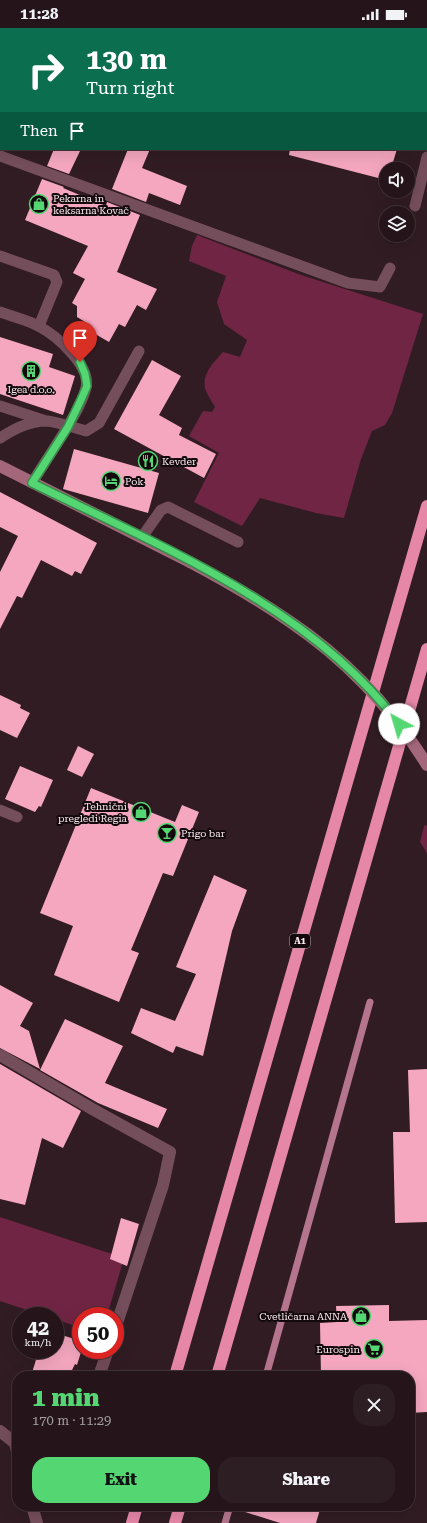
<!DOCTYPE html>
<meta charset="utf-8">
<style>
body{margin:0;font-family:"Roboto Serif",serif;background:#2d1e23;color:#f1f3f6;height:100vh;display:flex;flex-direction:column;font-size:15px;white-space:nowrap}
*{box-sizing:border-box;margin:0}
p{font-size:13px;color:#a39fa2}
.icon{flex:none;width:22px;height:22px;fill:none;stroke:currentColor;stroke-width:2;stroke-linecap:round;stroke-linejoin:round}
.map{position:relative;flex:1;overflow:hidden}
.sheet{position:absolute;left:12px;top:1343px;width:403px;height:140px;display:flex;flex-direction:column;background:#25151a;border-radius:16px;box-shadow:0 4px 16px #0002,0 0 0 1px #423439}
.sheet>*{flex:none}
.banner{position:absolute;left:0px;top:0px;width:427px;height:122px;box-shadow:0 4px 16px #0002,0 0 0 1px #423439;background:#0b6e4f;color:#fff;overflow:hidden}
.tools{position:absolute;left:379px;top:134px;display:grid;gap:8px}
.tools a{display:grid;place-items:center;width:36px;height:36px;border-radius:50%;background:#25151a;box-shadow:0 4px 16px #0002,0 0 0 1px #423439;font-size:20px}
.speed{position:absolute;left:12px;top:1279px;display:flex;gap:8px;font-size:20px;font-weight:700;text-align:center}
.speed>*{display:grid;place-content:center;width:52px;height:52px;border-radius:50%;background:#25151a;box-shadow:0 4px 16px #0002,0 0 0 1px #423439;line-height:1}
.speed small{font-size:10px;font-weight:400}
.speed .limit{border:6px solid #d22;background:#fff;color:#111}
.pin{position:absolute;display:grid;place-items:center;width:34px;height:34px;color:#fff;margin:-41px -17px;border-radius:50% 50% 50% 0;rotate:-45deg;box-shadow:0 0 4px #0007}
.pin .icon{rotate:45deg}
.me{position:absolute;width:44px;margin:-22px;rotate:321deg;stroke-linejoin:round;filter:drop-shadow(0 0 3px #0008)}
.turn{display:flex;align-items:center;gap:14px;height:84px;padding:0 20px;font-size:18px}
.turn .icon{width:52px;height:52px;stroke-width:2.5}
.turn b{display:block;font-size:28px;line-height:34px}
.then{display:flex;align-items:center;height:38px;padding:0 20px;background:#0003;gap:8px;font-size:15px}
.round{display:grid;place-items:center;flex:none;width:42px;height:42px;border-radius:16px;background:#2d1e23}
.overview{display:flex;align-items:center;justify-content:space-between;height:68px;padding:0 20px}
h1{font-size:24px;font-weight:800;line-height:30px;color:#54d672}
.primary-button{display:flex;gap:8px;margin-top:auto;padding:8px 20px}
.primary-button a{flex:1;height:46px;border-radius:16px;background:#54d672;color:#111;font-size:16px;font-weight:800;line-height:46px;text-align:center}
.primary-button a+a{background:#2d1e23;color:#f1f3f6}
.status{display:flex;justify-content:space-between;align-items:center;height:28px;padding:0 20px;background:#25151a;direction:ltr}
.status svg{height:11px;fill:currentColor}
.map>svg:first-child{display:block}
.green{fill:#712544}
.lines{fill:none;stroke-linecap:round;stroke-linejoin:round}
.stream{stroke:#b6758e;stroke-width:7}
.building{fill:#f5a7c0}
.lane{stroke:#754e5b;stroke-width:11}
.street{stroke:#754e5b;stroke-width:12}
.secondary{stroke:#a3667a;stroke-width:12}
.highway{stroke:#e687a8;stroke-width:12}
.secondary-bridge{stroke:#a3667a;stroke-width:12}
.route-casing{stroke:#378b4a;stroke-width:10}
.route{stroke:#54d672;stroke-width:7}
.labels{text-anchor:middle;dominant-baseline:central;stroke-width:4;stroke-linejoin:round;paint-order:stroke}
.shield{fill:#13090c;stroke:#b5a7ac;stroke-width:1}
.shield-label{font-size:9px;font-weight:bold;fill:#fbebf0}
.poi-label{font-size:10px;fill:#fbebf0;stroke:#13090c;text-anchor:start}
</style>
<div class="status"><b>11:28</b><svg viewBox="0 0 49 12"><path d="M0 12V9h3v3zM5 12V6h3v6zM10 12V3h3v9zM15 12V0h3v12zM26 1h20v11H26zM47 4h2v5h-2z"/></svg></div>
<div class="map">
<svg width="427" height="1495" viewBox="0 0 427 1495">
<rect width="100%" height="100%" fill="#311c23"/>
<g class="green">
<path d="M197,207L301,247L423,286L392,385L385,397L372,403L361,431L344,490L316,485L260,470L242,498L194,474L219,425L189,408L203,383L212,384L215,379C212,374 208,368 206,363C200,347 214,334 223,324L240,329L247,312L224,296L217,274L226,248L189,233L192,218Z"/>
<polygon points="427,797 427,825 420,814 424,798"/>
<polygon points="0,1189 124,1230 107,1288 81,1288 81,1300 55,1291 55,1288 45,1288 0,1273"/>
</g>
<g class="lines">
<g class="stream">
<polyline points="266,1348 370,974"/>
<polyline points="225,1495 230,1478"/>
</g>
</g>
<g class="building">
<polygon points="54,121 81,121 69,146 47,138"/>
<polygon points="128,121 150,121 142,140 187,158 180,177 149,165 146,174 112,161"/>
<polygon points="290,121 397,121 391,141 386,141 386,152 289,127"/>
<polygon points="42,151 64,159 63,160 106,178 107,174 140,187 117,244 157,261 146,282 137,277 125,299 119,296 109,314 83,299 85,294 77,289 77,278 72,275 85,251 73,245 88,218 25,192"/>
<polygon points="0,309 53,326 49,339 75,348 63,387 0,366"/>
<polygon points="152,332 181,348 159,387 182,400 179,407 216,426 204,450 114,401"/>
<polygon points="74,421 159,445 148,485 63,461"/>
<polygon points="0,464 97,515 81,546 75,543 72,548 41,532 22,570 17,568 0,601 0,544 18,508 0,499"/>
<polygon points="0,667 21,677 20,680 30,685 17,710 0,702"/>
<polygon points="78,718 94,726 82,749 67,742"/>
<polygon points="20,738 53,752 41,779 39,778 35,784 5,771"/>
<polygon points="91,760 175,794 182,777 199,784 173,848 163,845 131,922 139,925 119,974 54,947 73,898 40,885"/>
<polygon points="214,847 247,862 232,903 203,1028 176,1018 173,1025 131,1005 141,980 175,993 196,946 176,939"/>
<polygon points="0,957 33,975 20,998 29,1003 40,1041 0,1020"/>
<polygon points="65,991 123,1018 105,1055 167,1081 158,1100 98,1075 40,1042"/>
<polygon points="0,1036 81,1083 63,1120 42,1110 25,1177 0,1171"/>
<polygon points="427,1041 427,1194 395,1195 393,1104 410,1104 408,1042"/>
<polygon points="121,1190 139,1196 127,1238 110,1231"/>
<polygon points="389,1277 389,1293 427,1292 427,1384 410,1385 410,1348 321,1348 320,1295 337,1294 336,1278"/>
<polygon points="55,1305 81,1313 81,1324 77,1337 75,1336 69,1348 31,1348 39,1322 55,1322"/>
<polygon points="239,1478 321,1478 316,1495 280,1495 239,1482"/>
</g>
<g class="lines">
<g class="lane">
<polyline points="204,0 208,1"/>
<polyline points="426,52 427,52"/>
<polyline points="0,128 348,255 380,259 390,240"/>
<polyline points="415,178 427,129"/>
<polyline points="0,228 54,247 57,254 39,298"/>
<path d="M0,284C13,289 29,292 40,299C57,308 91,338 86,359C85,367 80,375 77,382C64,407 47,430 32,455"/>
<polyline points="0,378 43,392"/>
<path d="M0,410C14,401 29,393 47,393C58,394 75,400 86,403L99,395L139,323"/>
<polyline points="142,509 161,482 168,479 238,514"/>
<polyline points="0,782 17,789"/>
</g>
<g class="street">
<polyline points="10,0 11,1"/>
<polyline points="0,1027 94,1082 170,1124 163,1157 115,1301"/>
<polyline points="99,1348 108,1322"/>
<polyline points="0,1403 15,1415 17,1424"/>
<polyline points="32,1478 37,1495"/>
</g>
<g class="secondary">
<polyline points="36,1 37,0"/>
<polyline points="0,87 1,84"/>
<polyline points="0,438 190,534"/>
</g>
<g class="highway">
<polyline points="175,1348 427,478"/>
<polyline points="217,1348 427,621"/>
<polyline points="132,1495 137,1478"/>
<polyline points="175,1495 180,1478"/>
</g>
<path class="secondary-bridge" d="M190,534C224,552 257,571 289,593C344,630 392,680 427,737"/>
</g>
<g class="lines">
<g class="route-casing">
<path id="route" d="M80,334L85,346L87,358L80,374L68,399L32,455C158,517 313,580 399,696"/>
</g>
<use href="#route" class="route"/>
</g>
<defs>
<g id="shop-ring" transform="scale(1)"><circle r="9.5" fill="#13090c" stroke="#54d672" stroke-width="1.5"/><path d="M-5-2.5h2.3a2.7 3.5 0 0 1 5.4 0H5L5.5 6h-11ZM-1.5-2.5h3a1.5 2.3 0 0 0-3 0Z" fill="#54d672"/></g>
<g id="building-ring" transform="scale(1)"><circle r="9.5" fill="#13090c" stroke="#54d672" stroke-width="1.5"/><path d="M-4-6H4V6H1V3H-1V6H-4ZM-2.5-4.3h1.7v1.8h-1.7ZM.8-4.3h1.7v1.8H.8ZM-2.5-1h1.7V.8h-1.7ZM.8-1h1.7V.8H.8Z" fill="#54d672"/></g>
<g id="restaurant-ring" transform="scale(1)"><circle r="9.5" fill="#13090c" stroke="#54d672" stroke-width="1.5"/><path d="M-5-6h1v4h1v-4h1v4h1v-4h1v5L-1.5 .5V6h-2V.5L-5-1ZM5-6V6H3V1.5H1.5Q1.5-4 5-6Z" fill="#54d672"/></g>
<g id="hotel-ring" transform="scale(1)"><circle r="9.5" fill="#13090c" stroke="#54d672" stroke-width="1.5"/><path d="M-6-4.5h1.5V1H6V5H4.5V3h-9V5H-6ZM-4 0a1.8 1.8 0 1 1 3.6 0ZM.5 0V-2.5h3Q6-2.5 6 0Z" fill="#54d672"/></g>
<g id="bar-ring" transform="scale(1)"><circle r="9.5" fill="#13090c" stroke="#54d672" stroke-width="1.5"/><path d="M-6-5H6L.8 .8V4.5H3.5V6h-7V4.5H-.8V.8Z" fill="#54d672"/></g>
<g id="supermarket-ring" transform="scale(1)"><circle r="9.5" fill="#13090c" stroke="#54d672" stroke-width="1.5"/><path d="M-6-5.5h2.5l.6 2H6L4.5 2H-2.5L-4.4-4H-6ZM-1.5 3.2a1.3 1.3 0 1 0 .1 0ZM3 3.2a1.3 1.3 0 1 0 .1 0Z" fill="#54d672"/></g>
</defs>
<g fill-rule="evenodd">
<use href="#shop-ring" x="39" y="176"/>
<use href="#building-ring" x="31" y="343"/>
<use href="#restaurant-ring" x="148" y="433"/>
<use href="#hotel-ring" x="111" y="453"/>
<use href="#shop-ring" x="141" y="784"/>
<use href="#bar-ring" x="167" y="805"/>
<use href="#shop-ring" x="361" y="1288"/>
<use href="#supermarket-ring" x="374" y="1321"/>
</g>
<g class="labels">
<rect class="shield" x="290" y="906" width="20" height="14" rx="3"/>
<g class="shield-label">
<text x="300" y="913">A1</text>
</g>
<g class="poi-label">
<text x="53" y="170">Pekarna in<tspan x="53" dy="12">keksarna Kovač</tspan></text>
<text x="31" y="361" text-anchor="middle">Igea d.o.o.</text>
<text x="162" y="433">Kevder</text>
<text x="125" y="453">Pok</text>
<text x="127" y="778" text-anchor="end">Tehnični<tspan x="127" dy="12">pregledi Regia</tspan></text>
<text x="181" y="805">Prigo bar</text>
<text x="347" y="1288" text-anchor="end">Cvetličarna ANNA</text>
<text x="360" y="1321" text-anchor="end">Eurospin</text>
</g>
</g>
</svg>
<div class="tools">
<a><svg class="icon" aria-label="sound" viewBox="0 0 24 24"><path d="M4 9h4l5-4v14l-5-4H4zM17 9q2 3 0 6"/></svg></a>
<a><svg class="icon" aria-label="layers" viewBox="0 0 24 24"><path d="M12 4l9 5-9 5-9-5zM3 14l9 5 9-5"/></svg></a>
</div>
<div class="speed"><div>42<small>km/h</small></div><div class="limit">50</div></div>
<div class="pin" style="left:80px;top:334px;background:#d93025"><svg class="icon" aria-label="arrive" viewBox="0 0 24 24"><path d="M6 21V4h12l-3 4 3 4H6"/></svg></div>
<svg class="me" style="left:399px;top:696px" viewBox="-20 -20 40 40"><circle r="19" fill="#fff"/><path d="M0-13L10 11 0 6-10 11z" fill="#54d672"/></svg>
<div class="banner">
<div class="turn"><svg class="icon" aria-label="right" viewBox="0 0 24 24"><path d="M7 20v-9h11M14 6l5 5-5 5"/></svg><div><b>130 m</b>Turn right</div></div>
<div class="then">Then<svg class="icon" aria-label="arrive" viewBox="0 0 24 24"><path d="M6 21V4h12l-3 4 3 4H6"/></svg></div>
</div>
<section class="sheet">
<div class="overview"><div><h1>1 min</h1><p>170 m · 11:29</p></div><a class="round"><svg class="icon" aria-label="close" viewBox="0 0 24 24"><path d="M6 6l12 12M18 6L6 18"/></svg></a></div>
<div class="primary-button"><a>Exit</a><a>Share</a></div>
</section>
</div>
